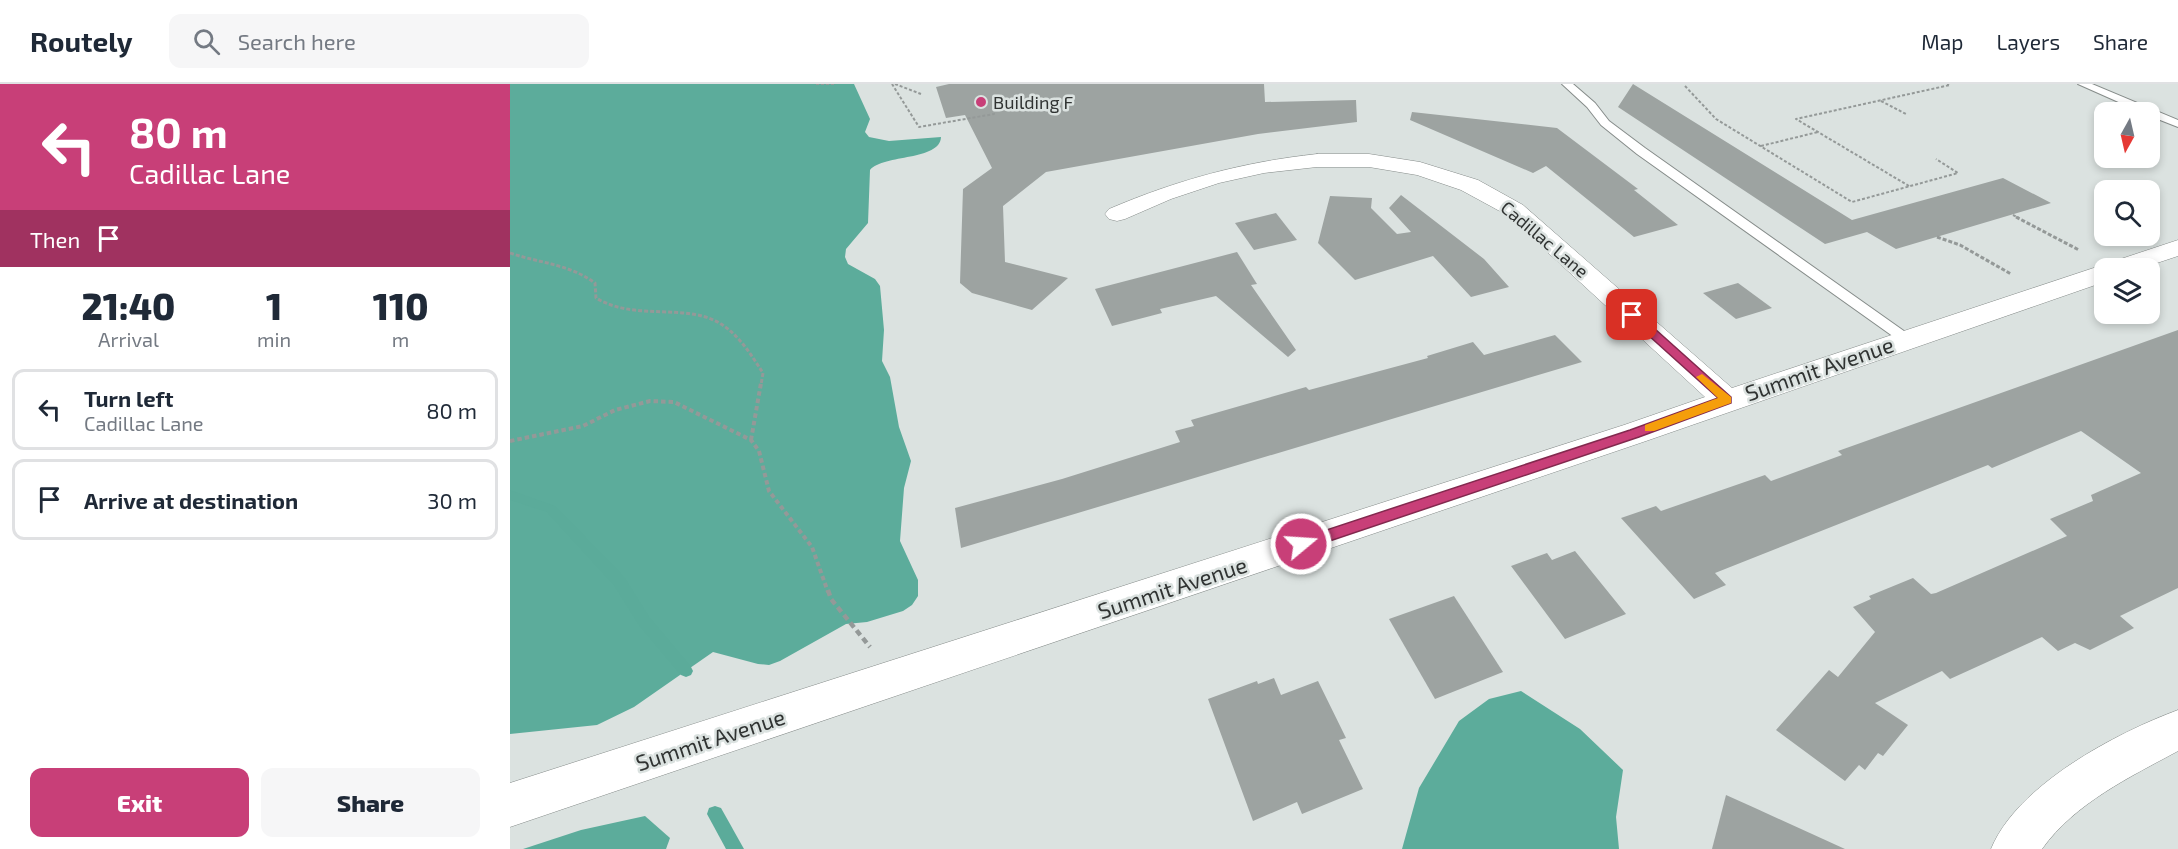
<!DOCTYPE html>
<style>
body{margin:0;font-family:"Exo 2",sans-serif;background:#f6f6f7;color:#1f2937;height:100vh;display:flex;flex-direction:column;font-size:22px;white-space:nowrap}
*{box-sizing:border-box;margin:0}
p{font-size:20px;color:#747a83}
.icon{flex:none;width:33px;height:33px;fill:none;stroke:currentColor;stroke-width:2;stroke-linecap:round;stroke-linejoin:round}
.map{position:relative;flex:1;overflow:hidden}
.panel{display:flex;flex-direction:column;background:#fff;width:510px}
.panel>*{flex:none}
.banner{background:#c83f78;color:#fff;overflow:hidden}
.needle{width:39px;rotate:188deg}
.buttons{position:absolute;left:1584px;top:18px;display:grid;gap:12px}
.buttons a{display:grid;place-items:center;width:66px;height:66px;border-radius:12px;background:#fff;box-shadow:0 3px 9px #0003;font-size:30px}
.pin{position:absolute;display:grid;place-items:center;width:51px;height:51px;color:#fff;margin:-26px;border-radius:12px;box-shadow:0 3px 9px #0006}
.me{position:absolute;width:66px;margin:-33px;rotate:72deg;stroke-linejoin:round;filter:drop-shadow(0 0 4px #0008)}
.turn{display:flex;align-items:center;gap:21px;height:126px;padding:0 30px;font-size:27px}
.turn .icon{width:78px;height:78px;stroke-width:2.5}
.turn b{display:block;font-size:42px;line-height:51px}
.then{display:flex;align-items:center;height:57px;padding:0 30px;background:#0003;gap:12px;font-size:22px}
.eta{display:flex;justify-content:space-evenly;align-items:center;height:102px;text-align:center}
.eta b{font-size:36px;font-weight:800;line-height:42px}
.cta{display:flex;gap:12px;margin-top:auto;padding:12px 30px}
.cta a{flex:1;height:69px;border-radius:12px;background:#c83f78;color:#fff;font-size:24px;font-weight:800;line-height:69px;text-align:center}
.cta a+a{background:#f6f6f7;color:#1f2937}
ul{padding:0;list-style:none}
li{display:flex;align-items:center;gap:18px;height:81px;margin:0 12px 9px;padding:0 18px;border:3px solid #e0e1e3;border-radius:12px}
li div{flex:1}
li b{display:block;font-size:22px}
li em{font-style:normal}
header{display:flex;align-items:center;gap:36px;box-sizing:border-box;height:84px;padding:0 30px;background:#fff;border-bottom:2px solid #e0e1e3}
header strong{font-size:28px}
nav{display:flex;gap:33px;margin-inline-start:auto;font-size:21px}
.search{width:420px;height:54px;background:#f6f6f7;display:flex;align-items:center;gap:15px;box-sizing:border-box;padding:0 21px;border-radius:12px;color:#747a83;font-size:22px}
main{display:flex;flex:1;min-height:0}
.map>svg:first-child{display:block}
.forest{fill:#5cac9b}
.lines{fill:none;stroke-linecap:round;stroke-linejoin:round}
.stream{fill:#5bab9a;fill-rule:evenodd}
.building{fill:#9da3a1}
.lane-casing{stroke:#868c8a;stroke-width:2}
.street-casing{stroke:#868c8a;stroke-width:1}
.path-far3{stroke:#949998;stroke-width:2;stroke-dasharray:3 2;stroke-linecap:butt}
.path-far2{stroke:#949998;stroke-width:3;stroke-dasharray:4 2;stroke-linecap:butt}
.path-far1{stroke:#949998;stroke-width:4;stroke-dasharray:4.5 3;stroke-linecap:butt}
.path{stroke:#949998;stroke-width:4.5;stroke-dasharray:6 4;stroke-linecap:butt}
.lane{fill:#fff;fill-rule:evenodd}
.street{fill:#fff;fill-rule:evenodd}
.route{fill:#c83f78;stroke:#82294e;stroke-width:1.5}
.slow{fill:#f59e0b}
.poi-dot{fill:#c83f78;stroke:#dbe2e0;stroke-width:2}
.labels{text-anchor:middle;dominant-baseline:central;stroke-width:5;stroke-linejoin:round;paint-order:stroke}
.far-poi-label{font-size:18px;fill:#303332;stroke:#dbe2e0;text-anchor:start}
.far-street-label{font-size:18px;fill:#303332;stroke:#dbe2e0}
.street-label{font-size:22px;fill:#303332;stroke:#dbe2e0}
</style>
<header>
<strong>Routely</strong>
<div class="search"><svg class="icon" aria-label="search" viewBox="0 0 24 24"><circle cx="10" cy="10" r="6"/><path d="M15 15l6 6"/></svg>Search here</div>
<nav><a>Map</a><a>Layers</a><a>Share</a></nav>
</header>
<main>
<section class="panel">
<div class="banner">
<div class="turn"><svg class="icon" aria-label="left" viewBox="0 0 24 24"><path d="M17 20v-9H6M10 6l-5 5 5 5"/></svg><div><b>80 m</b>Cadillac Lane</div></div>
<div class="then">Then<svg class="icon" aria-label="arrive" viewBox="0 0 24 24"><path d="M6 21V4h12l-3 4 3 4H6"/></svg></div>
</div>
<div class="eta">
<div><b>21:40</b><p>Arrival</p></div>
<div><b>1</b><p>min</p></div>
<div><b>110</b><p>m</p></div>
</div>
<ul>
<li><svg class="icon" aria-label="left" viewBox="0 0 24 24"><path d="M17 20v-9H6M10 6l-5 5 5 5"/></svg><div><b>Turn left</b><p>Cadillac Lane</p></div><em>80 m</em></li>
<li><svg class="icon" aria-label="arrive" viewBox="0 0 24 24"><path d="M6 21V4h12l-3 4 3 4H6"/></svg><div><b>Arrive at destination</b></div><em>30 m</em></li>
</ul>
<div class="cta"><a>Exit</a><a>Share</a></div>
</section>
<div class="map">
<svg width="1668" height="765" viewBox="0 0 1668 765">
<rect width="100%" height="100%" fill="#dbe2e0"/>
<g class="forest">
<path d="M0,0H344L360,35L355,48L359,53L379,57L431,53C430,77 374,70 360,86L358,139L336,165L335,173L338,180L365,195L370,202L374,246L372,277L380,293L389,343L401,377L394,404L390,457L408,496V512L402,521L393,527L357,538L336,540L270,577L259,581L248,580L203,568L124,623L87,641L0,650Z"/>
<polygon points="1011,607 1070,645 1113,686 1106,733 1109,765 892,765 909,704 949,637 979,615"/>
<polygon points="135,732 160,754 156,765 13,765 71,746"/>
</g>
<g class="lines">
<g class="stream">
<polygon points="0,406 45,422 114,493 139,533 181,583 183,587 181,591 176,593 171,591 129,541 104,501 37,428 0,416"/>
<polygon points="205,722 211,724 234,765 216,765 197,730 199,724"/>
</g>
</g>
<g class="building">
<polygon points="439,0 754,0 755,18 846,16 847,38 748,50 536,88 493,122 495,178 558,194 522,226 462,209 450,199 453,105 482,84 455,31 436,34 426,3"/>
<polygon points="1123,0 1342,136 1493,94 1541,119 1386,165 1357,148 1315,160 1108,23"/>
<polygon points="902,28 1047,44 1128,105 1124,106 1168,141 1124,153 1036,82 1023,89 900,36"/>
<polygon points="891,111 974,175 999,203 961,213 923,172 845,196 808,159 820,112 862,114 861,124 887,150 901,148 879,124"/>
<polygon points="766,129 787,156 744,166 725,139"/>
<polygon points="727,168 747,200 741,201 786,266 778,273 706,212 650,225 652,229 602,242 585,205"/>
<polygon points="1228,199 1262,224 1226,235 1193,209"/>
<polygon points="1668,246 1668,504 1610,532 1624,544 1580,566 1565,559 1548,567 1532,553 1440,595 1432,587 1365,619 1398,641 1373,672 1368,669 1355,686 1349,681 1335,697 1266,646 1319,586 1328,593 1365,548 1343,523 1361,515 1359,512 1403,494 1421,510 1426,509 1557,452 1540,435 1583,417 1581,411 1631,389 1571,347 1482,384 1478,381 1205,489 1216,501 1184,515 1111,434 1146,422 1151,427 1255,391 1261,397 1332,371 1328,367"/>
<polygon points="1045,251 1072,278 451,464 445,424 552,395 670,358 665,347 684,342 681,336 796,303 799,306 918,274 917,272 963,258 974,271"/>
<polygon points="1065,467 1116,530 1055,555 1001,482 1037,469 1042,476"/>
<polygon points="944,512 993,588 925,615 879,535"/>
<polygon points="764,594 771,611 808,597 836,654 829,656 853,705 792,730 787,718 743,737 698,615 747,597 748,600"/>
<polygon points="1216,711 1245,724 1335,765 1202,765"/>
</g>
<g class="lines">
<g class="lane-casing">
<g id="lane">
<polygon points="1052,0 1063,0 1085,19 1099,37 1135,64 1401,252 1404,255 1401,258 1391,258 1127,70 1091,41 1077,23"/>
<polygon points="1568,0 1582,0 1668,36 1668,43 1640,32 1640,28 1631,28"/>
</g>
</g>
<g class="street-casing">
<g id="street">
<path d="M807,70H859L910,78L968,96L1013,121L1222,304L1668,156V172L1632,184H1594V198L1136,357L0,743V699L1114,341L1195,313L997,131L951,106L907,91L859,83H807L754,89L709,99L661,115L615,135L607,137L599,135L595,130L599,125C667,96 733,78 807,70Z"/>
<path d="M1668,626V667C1620,693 1565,719 1532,765H1481C1507,701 1606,649 1668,626Z"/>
</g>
</g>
<g class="path-far3">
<polyline points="306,0 324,0"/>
<polyline points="382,0 409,43 484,30 483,26"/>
<polyline points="385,0 411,10"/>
<polyline points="1175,2 1206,35 1342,118 1448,89 1426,75"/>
<polyline points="1371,17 1396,30"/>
<polyline points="1251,62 1308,48"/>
<polyline points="1399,102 1286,35 1440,1 1437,0"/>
<polyline points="1503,131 1509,134"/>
</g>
<g class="path-far2">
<polyline points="1506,133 1569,166"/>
<polyline points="1427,153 1450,161 1501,190"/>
<path d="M0,169C29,179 59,180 85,199L86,214C126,238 176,218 211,240C229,251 242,272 253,289L251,301"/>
</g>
<g class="path-far1">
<polyline points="241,356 251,299"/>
<polyline points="0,357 73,342 105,326 140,317 164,318 241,356 249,367 259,407 302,463 318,508"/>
</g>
<polyline class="path" points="318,506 321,515 360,563"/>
<use href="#lane" class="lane"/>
<use href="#street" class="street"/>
</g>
<polygon class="route" points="1118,228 1126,228 1221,313 1221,319 1129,353 796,465 786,465 784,460 786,456 1120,346 1208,314 1118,233"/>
<polygon class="slow" points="1192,290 1221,313 1221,319 1144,347 1135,347 1135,341 1208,314 1186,293"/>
<circle class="poi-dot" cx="471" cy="18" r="6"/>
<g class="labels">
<g class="far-poi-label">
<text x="483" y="18">Building F</text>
</g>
<g class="far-street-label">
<text transform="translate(1035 155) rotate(40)">Cadillac Lane</text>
</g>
<g class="street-label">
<text transform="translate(1309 284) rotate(-19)">Summit Avenue</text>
<text transform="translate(662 503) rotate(-18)">Summit Avenue</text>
<text transform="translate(200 655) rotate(-18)">Summit Avenue</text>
</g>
</g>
</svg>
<div class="buttons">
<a><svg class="needle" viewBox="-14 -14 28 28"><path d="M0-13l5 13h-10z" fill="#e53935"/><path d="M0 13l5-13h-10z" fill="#747a83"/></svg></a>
<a><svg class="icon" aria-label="search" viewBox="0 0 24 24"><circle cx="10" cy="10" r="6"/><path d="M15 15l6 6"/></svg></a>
<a><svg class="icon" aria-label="layers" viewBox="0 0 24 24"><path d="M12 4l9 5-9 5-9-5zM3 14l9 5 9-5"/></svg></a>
</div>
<div class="pin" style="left:1122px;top:231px;background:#d93025"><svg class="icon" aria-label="arrive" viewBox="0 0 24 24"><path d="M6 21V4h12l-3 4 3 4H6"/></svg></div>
<svg class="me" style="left:791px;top:460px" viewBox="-20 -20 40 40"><circle r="17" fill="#c83f78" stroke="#fff" stroke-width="3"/><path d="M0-11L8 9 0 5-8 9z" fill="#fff"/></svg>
</div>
</main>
